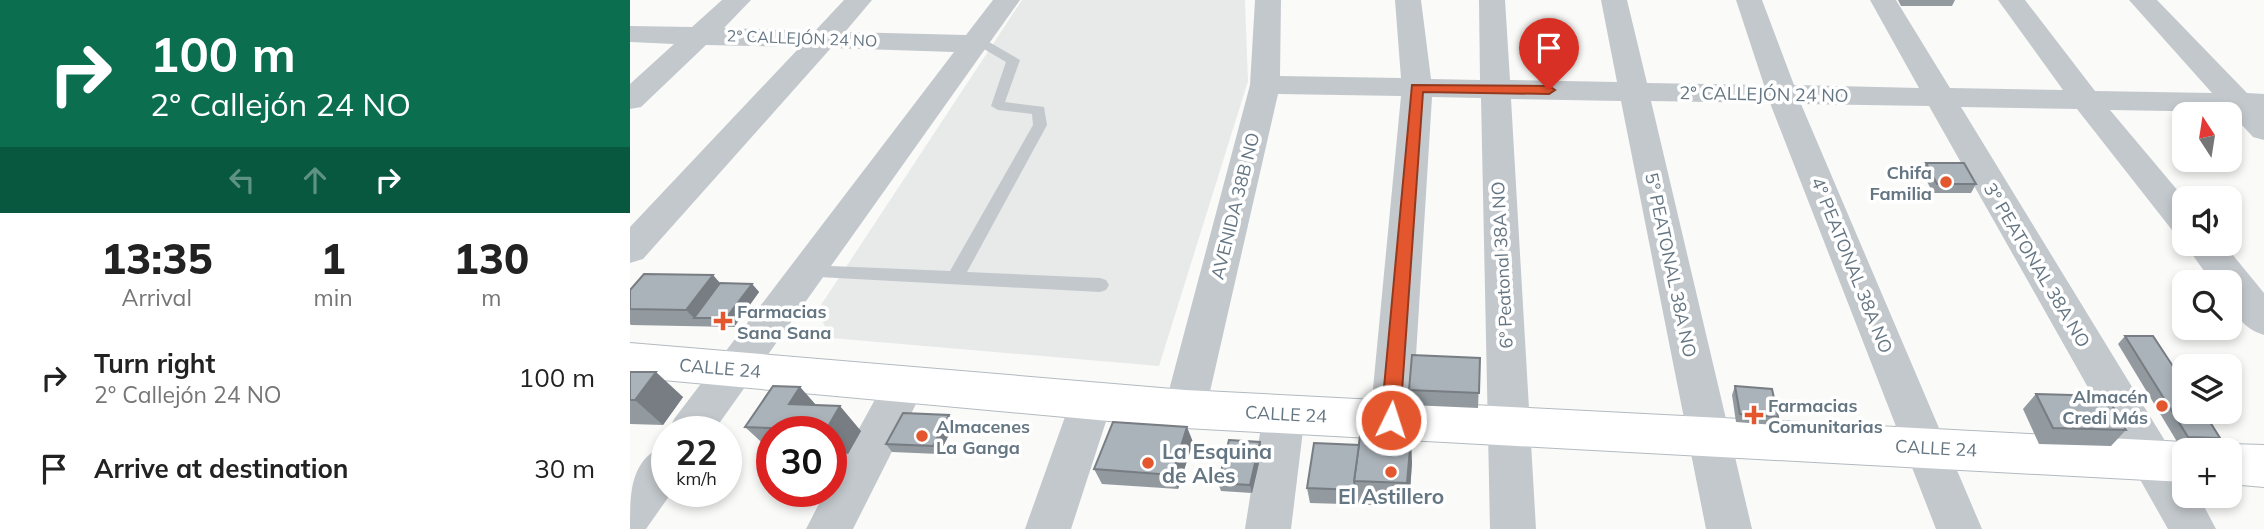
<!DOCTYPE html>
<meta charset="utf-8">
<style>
body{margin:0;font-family:Mulish,sans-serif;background:#f6f6f6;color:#222;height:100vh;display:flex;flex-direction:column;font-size:26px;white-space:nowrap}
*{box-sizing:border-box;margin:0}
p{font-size:23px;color:#767676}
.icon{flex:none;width:38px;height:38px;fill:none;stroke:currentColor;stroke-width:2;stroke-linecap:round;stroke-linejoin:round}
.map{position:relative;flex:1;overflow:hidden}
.details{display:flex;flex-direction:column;background:#fff;width:630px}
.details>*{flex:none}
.banner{background:#0b6e4f;color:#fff;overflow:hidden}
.needle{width:46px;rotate:348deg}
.tools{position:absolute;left:1542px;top:102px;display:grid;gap:14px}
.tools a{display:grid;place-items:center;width:70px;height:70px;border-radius:14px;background:#fff;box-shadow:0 4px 10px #0003;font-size:35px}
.speed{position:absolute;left:21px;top:416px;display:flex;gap:14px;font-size:35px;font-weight:700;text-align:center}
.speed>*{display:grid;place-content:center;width:91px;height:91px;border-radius:50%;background:#fff;box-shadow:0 4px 10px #0003;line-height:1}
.speed small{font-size:18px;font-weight:400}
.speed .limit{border:10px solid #d22;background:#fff;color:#111}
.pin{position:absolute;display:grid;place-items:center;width:60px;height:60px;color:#fff;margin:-72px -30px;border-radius:50% 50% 50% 0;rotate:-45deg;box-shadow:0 0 7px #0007}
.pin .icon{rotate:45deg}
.me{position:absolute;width:77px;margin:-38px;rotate:4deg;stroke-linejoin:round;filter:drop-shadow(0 0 5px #0008)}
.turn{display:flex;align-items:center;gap:24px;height:147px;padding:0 35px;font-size:32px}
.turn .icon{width:91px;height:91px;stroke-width:2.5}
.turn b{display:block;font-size:49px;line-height:60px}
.lanes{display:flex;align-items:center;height:66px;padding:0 35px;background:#0003;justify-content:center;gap:35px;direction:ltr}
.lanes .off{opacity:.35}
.eta{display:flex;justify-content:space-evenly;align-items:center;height:119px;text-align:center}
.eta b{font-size:42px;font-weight:800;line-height:49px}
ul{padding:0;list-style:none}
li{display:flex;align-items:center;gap:21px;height:91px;padding:0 35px}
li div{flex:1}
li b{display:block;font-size:26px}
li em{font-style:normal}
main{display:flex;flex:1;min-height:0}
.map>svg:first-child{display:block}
.built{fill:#e8e9e9}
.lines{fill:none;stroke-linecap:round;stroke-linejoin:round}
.secondary-casing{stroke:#b3babf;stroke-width:2}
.lane{fill:#c3c8cc;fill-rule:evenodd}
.street{fill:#c3c8cc;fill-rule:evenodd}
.secondary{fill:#fff;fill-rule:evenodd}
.wall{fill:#929a9f}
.shaded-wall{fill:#777d82}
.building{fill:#aab3b9;stroke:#777d82;stroke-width:2}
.route{fill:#e4572e;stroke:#94391e;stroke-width:2}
.poi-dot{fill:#e4572e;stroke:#fff;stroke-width:2.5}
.labels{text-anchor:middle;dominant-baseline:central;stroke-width:7;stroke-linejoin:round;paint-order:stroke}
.far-street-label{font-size:16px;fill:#657683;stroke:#fff}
.street-label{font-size:18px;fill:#657683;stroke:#fff}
.poi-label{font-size:18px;font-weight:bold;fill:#657683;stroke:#fff;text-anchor:start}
.near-poi-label{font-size:21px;font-weight:bold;fill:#657683;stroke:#fff;text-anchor:start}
</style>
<main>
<section class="details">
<div class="banner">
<div class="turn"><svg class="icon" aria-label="right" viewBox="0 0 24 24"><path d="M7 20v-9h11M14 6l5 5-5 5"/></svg><div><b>100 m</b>2° Callejón 24 NO</div></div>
<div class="lanes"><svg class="icon off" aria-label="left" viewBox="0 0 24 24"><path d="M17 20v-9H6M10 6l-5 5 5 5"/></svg><svg class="icon off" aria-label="ahead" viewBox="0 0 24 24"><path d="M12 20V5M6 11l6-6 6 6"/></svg><svg class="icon" aria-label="right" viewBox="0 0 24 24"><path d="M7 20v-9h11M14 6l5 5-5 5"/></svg></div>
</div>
<div class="eta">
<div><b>13:35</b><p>Arrival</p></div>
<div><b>1</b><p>min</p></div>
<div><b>130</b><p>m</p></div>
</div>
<ul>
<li><svg class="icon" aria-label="right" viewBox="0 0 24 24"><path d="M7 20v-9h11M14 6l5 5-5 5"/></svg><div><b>Turn right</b><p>2° Callejón 24 NO</p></div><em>100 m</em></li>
<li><svg class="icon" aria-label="arrive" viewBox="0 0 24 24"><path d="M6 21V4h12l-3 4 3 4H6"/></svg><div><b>Arrive at destination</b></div><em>30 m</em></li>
</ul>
</section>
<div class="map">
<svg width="1634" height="529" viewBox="0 0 1634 529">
<rect width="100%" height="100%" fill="#fafaf8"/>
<polygon class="built" points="392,0 615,0 618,81 529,366 201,338 187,311"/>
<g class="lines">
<g class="secondary-casing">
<g id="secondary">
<polygon points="0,343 555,390 1554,442 1571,450 1554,450 1554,482 555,428 0,377"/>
<polygon points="1600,444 1634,445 1634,487 1600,484 1600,450 1583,450"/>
</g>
</g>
<polygon class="lane" points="347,35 390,60 375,102 414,107 417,125 337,272 470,278 476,280 479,285 476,290 470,292 170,276 167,271 170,266 176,265 320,271 403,125 402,114 368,110 361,106 376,62 342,42 342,36"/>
<g class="street">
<polygon points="92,0 121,0 94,28 185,31 214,0 242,0 215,32 336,35 363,0 390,0 83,432 38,432 44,419 324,52 201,48 13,259 0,263 0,227 170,47 76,45 11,107 0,109 0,84 44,44 0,42 0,26 62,27"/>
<polygon points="625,0 651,0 650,76 771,78 765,0 791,0 801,79 850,80 849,0 875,0 880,80 987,82 971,0 997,0 1017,83 1134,85 1106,0 1132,0 1164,85 1289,88 1240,0 1266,0 1320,88 1433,90 1368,0 1395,0 1465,91 1582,93 1499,0 1527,0 1617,93 1634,94 1634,140 1623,137 1600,112 1480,110 1554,198 1554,233 1542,230 1447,109 1331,107 1554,472 1554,495 1568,495 1586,529 1538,529 1299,106 1171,104 1352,529 1306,529 1140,103 1021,101 1122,529 1076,529 991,101 881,99 906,529 860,529 851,98 802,97 782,420 776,433 761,438 746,433 740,420 771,96 648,94 576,409 570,422 555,427 540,422 534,409 620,85"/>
<path d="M1554,243H1593L1634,293V335C1608,327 1600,307 1600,282H1582Z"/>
<polygon points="275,367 290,372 296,384 223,529 176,529 195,492 201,492 201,480 260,372"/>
<polygon points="462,383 477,388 483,400 441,529 395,529 441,400 447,388"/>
<polygon points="654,396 669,401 675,414 661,529 615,529 633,414 639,401"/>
<path d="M37,444V492H42L16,529H0C0,491 0,459 37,444Z"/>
</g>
<use href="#secondary" class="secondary"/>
</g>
<g class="wall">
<polygon points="1268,0 1325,0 1322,6 1271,6"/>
<polygon points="1296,163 1346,184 1341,193 1303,193 1292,172"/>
<polygon points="90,283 122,284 129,292 104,327 1,325 0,324 0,290"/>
<polygon points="1495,336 1590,438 1580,446 1549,445 1488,344"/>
<polygon points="850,358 848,408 780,405 779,390"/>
<polygon points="0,372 53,397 33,425 0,424"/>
<polygon points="1105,386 1148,417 1144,425 1106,422 1102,395"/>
<polygon points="170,387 186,405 231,431 218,454 201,454 201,432 142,432 142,451 141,451 115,427"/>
<polygon points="1406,394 1496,430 1481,446 1409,444 1393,409"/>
<polygon points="325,423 309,454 262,452 256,444"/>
<polygon points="563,442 548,489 472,484 464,469"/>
<polygon points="630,442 632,450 622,493 591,491 588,483"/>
<polygon points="729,445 782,462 779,506 680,503 677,488"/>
</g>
<g class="shaded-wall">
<polygon points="83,275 98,292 64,318 72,326 56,310"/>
<polygon points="122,284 129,292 104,327 96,318"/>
<polygon points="26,372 53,397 33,425 5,400"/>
<polygon points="170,387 192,412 159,404"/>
<polygon points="210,406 231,431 218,454 201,436 201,432 198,432 196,430"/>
<polygon points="319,415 325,423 309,454 303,446"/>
<polygon points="557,427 563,442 548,489 542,475"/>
<polygon points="781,437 782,462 779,506 777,483"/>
<polygon points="630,442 632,450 622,493 620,485"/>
</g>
<g class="building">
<polygon points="1296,163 1334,163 1346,184 1307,184"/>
<polygon points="14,274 83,275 56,310 0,309 0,290"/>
<polygon points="90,283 122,284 96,318 64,318"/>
<polygon points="1495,336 1523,336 1554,383 1554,411 1573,411 1590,438 1558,437"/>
<polygon points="782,355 850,358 849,393 779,390"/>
<polygon points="0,372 26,372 5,400 0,400"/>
<polygon points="143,386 170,387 159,404 210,406 196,430 115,427"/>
<polygon points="1105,386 1142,389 1148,417 1110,414"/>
<polygon points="1406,394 1477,396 1496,430 1423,428"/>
<polygon points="273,413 319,415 303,446 256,444"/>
<polygon points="483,422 557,427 542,475 464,469"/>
<polygon points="730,436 781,437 777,483 724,481"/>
<polygon points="599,440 630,442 620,485 588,483"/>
<polygon points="684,443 729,445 724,481 726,490 677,488"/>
</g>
<polygon class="route" points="782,85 919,86 925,90 919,94 793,92 770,420 767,425 754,425 751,420"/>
<g class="poi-dot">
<circle cx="1316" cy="182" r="7"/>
<path d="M89.5 310.5h7v7h7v7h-7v7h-7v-7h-7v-7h7z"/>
<circle cx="1532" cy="406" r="7"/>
<path d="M1120.5 404.5h7v7h7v7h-7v7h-7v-7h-7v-7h7z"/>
<circle cx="292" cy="436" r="7"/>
<circle cx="518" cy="463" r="7"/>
<circle cx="761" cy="472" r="7"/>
</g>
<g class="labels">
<g class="far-street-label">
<text transform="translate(172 38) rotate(2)">2° CALLEJÓN 24 NO</text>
</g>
<g class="street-label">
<text transform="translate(1134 94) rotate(1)">2° CALLEJÓN 24 NO</text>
<text transform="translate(605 206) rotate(-76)">AVENIDA 38B NO</text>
<text transform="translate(872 265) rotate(-93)">6º Peatonal 38A NO</text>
<text transform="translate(1041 265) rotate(78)">5° PEATONAL 38A NO</text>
<text transform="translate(1222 265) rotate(68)">4° PEATONAL 38A NO</text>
<text transform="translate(1407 265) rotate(59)">3° PEATONAL 38A NO</text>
<text transform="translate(90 368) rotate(5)">CALLE 24</text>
<text transform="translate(656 414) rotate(3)">CALLE 24</text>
<text transform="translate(1306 448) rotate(3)">CALLE 24</text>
</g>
<g class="poi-label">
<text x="1302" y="172" text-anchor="end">Chifa<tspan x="1302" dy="21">Familia</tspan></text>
<text x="107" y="311">Farmacias<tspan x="107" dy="21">Sana Sana</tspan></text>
<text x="1518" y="396" text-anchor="end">Almacén<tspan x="1518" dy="21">Credi Más</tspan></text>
<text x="1138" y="405">Farmacias<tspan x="1138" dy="21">Comunitarias</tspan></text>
<text x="306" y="426">Almacenes<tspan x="306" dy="21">La Ganga</tspan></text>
</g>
<g class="near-poi-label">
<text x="532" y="451">La Esquina<tspan x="532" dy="24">de Ales</tspan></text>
<text x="761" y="496" text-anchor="middle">El Astillero</text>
</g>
</g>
</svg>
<div class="tools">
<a><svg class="needle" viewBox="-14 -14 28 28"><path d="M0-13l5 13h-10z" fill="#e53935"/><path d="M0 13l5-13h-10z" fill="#767676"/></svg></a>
<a><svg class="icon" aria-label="sound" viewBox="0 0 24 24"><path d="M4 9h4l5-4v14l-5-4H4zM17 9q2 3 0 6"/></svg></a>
<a><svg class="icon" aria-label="search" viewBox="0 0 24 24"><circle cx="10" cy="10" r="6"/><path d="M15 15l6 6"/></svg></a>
<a><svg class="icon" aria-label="layers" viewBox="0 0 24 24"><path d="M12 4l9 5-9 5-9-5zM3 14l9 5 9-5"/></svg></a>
<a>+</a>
</div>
<div class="speed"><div>22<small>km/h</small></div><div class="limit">30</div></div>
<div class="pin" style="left:919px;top:90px;background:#d93025"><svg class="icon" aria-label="arrive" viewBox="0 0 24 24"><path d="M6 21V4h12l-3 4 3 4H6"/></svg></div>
<svg class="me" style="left:761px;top:420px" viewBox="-20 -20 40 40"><circle r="17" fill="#e4572e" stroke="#fff" stroke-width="3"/><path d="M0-11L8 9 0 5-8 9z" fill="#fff"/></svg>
</div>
</main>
